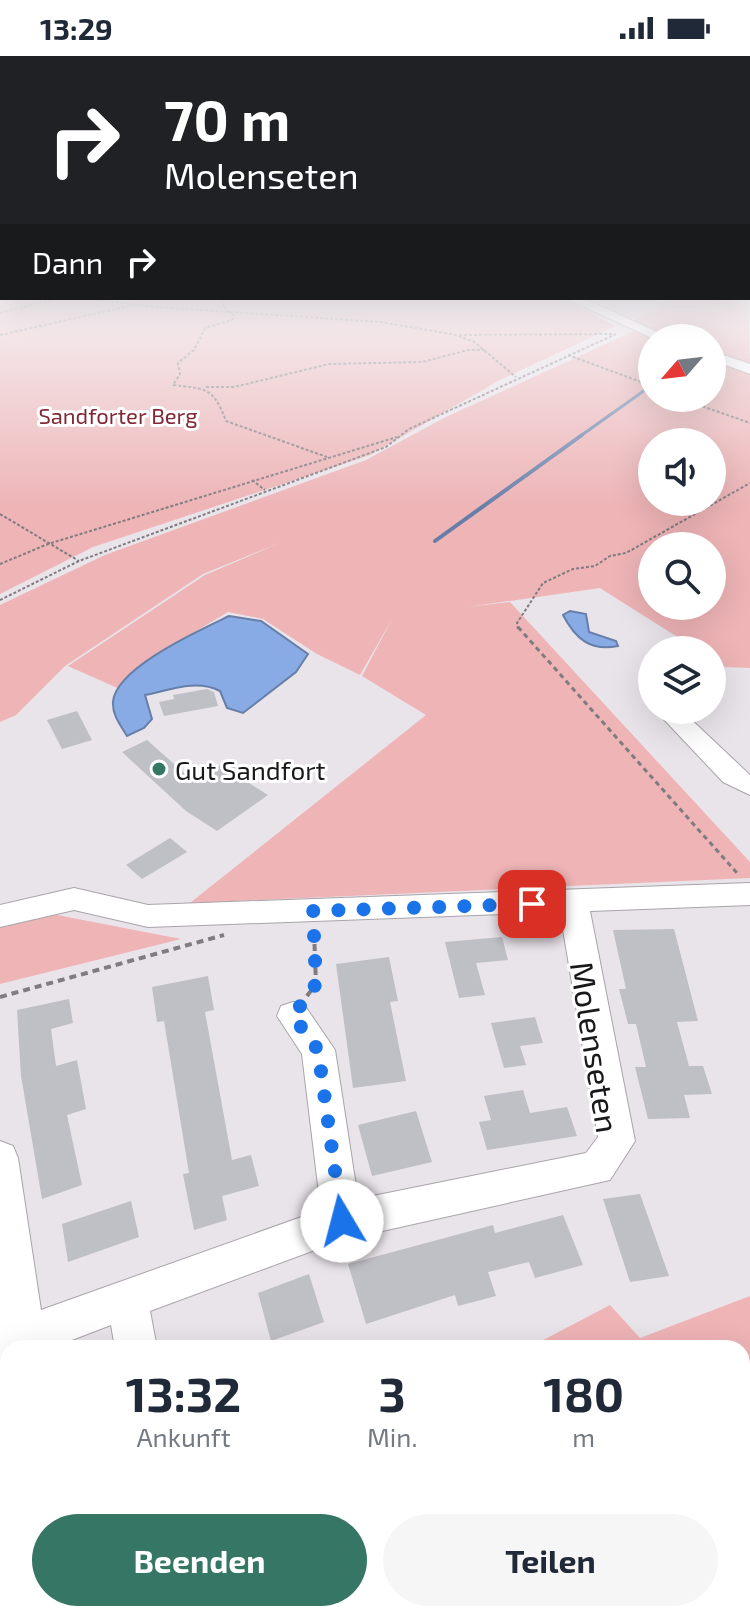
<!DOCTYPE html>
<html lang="de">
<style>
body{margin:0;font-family:"Exo 2",sans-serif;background:#f6f6f7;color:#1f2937;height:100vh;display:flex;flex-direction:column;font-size:30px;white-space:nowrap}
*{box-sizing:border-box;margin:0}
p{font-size:26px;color:#747a83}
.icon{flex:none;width:44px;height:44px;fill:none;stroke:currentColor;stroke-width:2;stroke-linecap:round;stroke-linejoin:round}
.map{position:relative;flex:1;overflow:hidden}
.details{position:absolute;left:0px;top:1284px;width:750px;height:282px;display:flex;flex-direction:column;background:#fff;border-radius:24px 24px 0 0;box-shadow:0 8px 32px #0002}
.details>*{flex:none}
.banner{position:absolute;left:0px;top:0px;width:750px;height:244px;box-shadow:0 8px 32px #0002;background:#202124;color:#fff;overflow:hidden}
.needle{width:52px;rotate:242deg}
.controls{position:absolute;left:638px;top:268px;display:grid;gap:16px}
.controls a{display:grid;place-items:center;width:88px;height:88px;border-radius:50%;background:#fff;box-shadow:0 8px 32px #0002;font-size:40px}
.pin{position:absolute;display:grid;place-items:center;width:68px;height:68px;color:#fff;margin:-34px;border-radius:16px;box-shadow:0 4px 12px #0006}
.me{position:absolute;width:88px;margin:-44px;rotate:352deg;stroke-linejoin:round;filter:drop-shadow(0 0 6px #0008)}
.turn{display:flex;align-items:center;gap:28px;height:168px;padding:0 32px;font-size:36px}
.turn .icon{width:104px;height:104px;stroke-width:2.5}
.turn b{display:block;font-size:56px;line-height:68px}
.then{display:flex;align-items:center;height:76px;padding:0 32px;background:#0003;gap:16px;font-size:30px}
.eta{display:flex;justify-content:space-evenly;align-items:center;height:136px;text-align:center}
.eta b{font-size:48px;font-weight:700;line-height:56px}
.button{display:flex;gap:16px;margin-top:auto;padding:16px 32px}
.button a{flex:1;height:92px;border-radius:48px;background:#367665;color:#fff;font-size:32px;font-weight:700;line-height:92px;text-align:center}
.button a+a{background:#f6f6f7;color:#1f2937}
.status{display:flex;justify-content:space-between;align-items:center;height:56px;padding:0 40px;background:#fff;direction:ltr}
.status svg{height:22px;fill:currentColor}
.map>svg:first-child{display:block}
.built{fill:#e0d6e3}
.green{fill:#eeb4b6;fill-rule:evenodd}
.water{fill:#88abe5;stroke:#677fa8;stroke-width:2}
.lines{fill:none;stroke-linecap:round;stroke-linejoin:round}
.stream-far1{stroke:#677fa8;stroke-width:3}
.stream{stroke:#677fa8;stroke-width:4}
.building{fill:#bfbfc6}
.minor-casing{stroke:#a9a4aa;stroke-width:2}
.path-far2{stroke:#7f7c80;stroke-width:2;stroke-dasharray:3 2;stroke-linecap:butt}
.path-far1{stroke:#7f7c80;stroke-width:3;stroke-dasharray:5 4;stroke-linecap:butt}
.path{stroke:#7f7c80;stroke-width:4;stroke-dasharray:7 5;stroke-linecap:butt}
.minor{fill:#fff;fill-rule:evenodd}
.route{stroke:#1a73e8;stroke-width:14;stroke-dasharray:0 25.2}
.poi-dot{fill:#367665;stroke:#fff;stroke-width:3}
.labels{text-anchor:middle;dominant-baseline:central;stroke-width:6;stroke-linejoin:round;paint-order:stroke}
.far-park-label{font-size:22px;fill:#802733;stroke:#fff}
.poi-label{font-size:26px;fill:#19181a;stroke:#fff;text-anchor:start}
.near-street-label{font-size:32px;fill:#19181a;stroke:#fff}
</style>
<div class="status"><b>13:29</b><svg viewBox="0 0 49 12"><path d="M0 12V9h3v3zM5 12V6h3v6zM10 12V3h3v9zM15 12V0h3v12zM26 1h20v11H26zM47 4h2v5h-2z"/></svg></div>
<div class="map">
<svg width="750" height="1565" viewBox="0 0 750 1565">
<rect width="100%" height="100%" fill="#e9e4ea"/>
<polygon class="built" points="584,242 671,242 636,263 627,263"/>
<g class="green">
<polygon points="0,233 2,242 561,242 616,270 500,324 370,399 93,491 0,538"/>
<polygon points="748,233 750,313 712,299 712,282 663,282 627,268 672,242 748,242"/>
<path d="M634,275L654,282L652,342H712V303L750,316V612L725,611L712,603V594H698L600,532L467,551L510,546L750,806V822L190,847L426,659L362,620L393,561L360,619L317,598L263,563L228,556L193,577L124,635L68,610L205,519L282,486L203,518L65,610L16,659L0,666V549L105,499L366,404L446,361ZM652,386H712V446H652ZM652,490H712V550H652Z"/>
<polygon points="57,859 181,883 0,928 0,868"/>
<polygon points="750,1240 750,1565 315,1565 321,1558 742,1558 742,1292 528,1292 610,1249 640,1282"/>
</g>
<g class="water">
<path d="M570,555L586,558L589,576L616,585L618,590C590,596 575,582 563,559Z"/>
<path d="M229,560L261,565L308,598L296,616L243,657L227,652L220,635C196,623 170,634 145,639L152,663L144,672L127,680C121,670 112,659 113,646C115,612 200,574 229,560Z"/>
</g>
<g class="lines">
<polyline class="stream-far1" points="579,381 652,329"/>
<polyline class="stream" points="435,485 582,379"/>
</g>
<g class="building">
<polygon points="207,633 214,636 218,650 164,660 159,646 174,643 173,639"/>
<polygon points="77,655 92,684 62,693 47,664"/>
<polygon points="147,684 192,724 230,704 250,721 244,724 268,739 217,775 186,755 122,696"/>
<polygon points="170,782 187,796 142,823 126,809"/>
<polygon points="674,873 698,965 677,966 689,1010 703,1010 712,1038 684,1039 690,1062 648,1063 635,1011 646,1011 636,968 628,968 619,933 626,933 613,874"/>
<polygon points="502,881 508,904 476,907 485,939 459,942 445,886"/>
<polygon points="389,901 398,945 390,946 406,1025 353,1032 336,908"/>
<polygon points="208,920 214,954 205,956 232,1104 251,1099 259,1130 222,1140 227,1164 194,1174 183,1118 189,1117 164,965 157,966 152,931"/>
<polygon points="69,943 73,967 51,973 56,1010 77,1004 86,1053 67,1059 82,1129 42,1143 21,1020 17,954"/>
<polygon points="535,961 543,987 520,990 526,1009 504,1012 491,967"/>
<polygon points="523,1034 530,1057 567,1051 577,1080 487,1094 479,1066 491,1064 484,1040"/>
<polygon points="416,1055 432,1106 372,1120 358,1069"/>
<polygon points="640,1138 669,1220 630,1226 603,1143"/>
<polygon points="131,1145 139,1181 68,1206 62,1168"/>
<polygon points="563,1159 583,1209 535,1222 529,1206 488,1216 496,1240 458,1250 455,1239 366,1268 348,1208 493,1169 495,1177"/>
<polygon points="309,1218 324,1266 271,1285 258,1237"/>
</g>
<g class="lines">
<g class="minor-casing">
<g id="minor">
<polygon points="565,242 583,242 670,282 652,282"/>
<polygon points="712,295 750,308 750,318 712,304"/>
<polygon points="655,654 681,654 750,719 750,739 723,726"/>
<polygon points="750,827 750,849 590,855 635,1085 610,1124 342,1184 150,1255 157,1292 115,1292 111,1269 51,1292 8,1292 8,1308 0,1311 0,1085 13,1090 18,1102 41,1254 321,1154 302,998 277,960 281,950 293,946 305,950 335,994 358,1143 586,1097 598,1081 560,856 148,871 74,854 0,871 0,849 74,832 148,849"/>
</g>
</g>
<g class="path-far2">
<polyline points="81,242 156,251 381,266 451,278 473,285 516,321"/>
<path d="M223,242V250L234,260L232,264L205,272L194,294L178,307L180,318L173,329C207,333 213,331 226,365L327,401"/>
<polyline points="0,257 59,242"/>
<polyline points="0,279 129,250"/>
<polyline points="459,279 612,278"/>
<polyline points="568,299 652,330"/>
<polyline points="206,331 234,331 329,308 422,306 468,294 485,294"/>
<polyline points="679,342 750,367"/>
<polyline points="252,424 265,434"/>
<polyline points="0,458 79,505"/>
<polyline points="0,508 48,488 397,381"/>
<polyline points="0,544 79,505 386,391 409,373 616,278"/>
<polyline points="518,573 517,567 543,527 573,513 595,510 610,500 626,497 750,427"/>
</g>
<polyline class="path-far1" points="518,571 737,817"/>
<g class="path">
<polyline points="307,940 316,928 314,875"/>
<polyline points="0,941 224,879"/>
</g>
<use href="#minor" class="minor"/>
</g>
<linearGradient id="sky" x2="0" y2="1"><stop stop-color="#81b0e7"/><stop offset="0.52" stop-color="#f5f3f6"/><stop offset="1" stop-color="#f5f3f6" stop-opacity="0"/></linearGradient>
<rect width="750" height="452" fill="url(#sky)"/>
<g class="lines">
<polyline class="route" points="342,1165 318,994 293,960 316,928 313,855 532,848"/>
</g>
<circle class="poi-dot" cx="159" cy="713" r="8"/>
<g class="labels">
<g class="far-park-label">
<text x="118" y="359">Sandforter Berg</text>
</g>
<g class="poi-label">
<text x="175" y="713">Gut Sandfort</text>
</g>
<g class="near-street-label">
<text transform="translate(596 991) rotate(81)">Molenseten</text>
</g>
</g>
</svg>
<div class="controls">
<a><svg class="needle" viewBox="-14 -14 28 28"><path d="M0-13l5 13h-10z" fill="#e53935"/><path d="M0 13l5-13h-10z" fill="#747a83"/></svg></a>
<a><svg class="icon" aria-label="sound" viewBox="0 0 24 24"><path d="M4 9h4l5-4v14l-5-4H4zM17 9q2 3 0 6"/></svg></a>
<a><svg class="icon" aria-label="search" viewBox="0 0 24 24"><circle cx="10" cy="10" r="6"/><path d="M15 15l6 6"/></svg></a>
<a><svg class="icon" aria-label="layers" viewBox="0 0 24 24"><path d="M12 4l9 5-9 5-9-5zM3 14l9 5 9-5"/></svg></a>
</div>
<div class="pin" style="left:532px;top:848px;background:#d93025"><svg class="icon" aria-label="arrive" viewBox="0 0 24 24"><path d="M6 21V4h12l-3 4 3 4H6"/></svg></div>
<svg class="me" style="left:342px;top:1165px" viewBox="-20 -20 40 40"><circle r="19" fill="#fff"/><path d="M0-13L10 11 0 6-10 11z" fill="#1a73e8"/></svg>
<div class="banner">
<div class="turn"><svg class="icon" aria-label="right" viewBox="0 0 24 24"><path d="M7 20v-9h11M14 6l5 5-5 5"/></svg><div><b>70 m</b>Molenseten</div></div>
<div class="then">Dann<svg class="icon" aria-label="right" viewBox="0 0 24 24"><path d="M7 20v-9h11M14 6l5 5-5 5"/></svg></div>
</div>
<section class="details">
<div class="eta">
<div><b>13:32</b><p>Ankunft</p></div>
<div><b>3</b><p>Min.</p></div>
<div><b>180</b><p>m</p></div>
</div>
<div class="button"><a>Beenden</a><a>Teilen</a></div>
</section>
</div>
